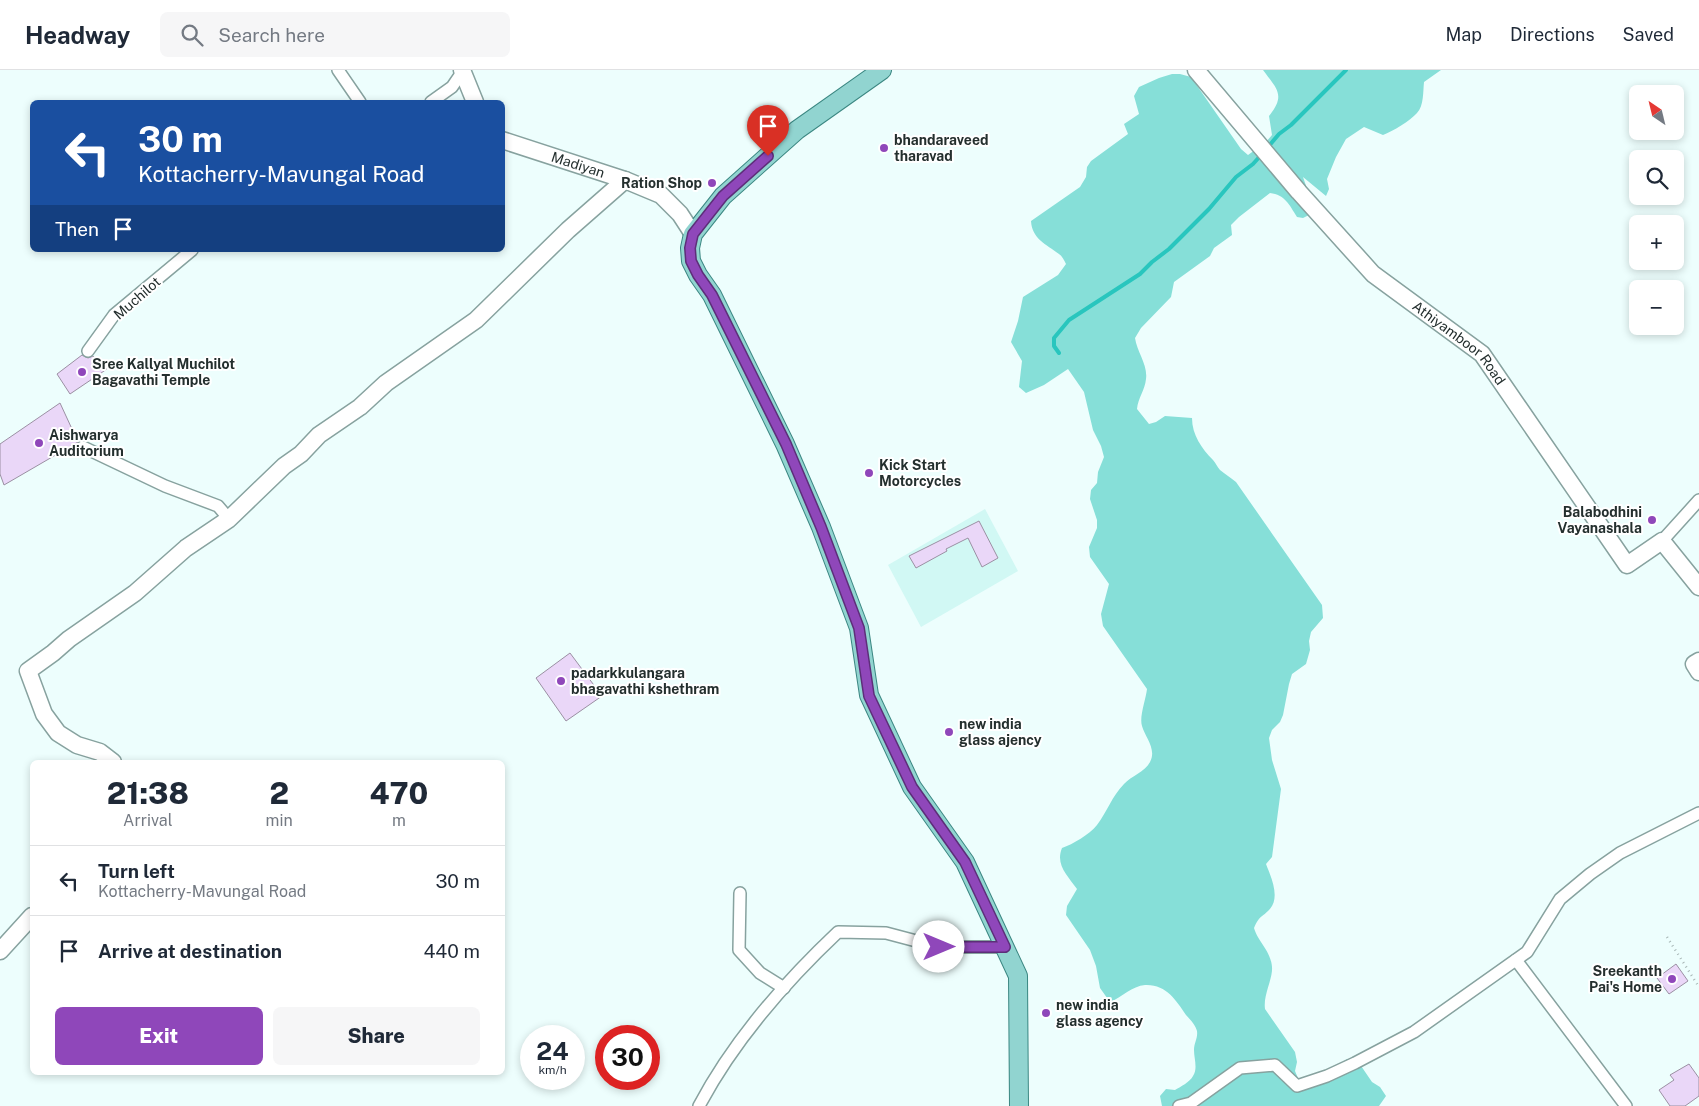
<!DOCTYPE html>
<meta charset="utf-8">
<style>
body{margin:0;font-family:"Public Sans",sans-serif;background:#f6f6f7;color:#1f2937;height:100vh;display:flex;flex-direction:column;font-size:19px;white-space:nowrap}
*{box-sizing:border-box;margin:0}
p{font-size:16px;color:#747a83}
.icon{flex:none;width:28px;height:28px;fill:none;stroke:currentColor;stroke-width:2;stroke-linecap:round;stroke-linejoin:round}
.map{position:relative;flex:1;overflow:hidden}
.side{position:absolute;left:30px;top:690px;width:475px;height:315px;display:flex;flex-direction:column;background:#fff;border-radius:8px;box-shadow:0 2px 8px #0003}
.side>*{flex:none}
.hud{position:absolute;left:30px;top:30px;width:475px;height:152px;border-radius:8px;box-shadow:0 2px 8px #0003;background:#1a4fa0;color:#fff;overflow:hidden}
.needle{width:32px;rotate:325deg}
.controls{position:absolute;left:1629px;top:15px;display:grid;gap:10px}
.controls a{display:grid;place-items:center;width:55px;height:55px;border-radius:8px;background:#fff;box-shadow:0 2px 8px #0003;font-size:25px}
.speed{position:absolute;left:520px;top:955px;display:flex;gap:10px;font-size:25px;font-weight:700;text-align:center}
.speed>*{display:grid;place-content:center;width:65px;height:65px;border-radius:50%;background:#fff;box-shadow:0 2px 8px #0003;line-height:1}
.speed small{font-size:12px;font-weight:400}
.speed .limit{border:8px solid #d22;background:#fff;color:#111}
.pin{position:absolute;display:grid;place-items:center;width:42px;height:42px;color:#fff;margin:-51px -21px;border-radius:50% 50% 50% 0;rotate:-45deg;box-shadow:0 0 5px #0007}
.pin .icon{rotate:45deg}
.me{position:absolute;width:55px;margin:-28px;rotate:90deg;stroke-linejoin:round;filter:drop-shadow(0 0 4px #0008)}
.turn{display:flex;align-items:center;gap:18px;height:105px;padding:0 25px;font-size:22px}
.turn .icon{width:65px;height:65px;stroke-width:2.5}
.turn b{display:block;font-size:35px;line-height:42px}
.then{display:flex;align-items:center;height:48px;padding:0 25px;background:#0003;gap:10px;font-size:19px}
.eta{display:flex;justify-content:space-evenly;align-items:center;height:85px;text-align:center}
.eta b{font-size:30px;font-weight:800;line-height:35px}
.cta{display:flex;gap:10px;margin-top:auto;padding:10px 25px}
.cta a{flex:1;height:58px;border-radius:8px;background:#8f47ba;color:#fff;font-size:20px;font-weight:800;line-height:58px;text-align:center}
.cta a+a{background:#f6f6f7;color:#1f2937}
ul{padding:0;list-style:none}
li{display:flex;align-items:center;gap:15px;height:70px;padding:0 25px;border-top:1px solid #e0e1e3}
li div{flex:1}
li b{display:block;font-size:19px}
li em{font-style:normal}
header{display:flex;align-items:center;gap:30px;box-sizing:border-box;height:70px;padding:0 25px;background:#fff;border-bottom:1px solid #e0e1e3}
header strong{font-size:24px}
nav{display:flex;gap:28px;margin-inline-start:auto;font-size:18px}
.search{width:350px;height:45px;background:#f6f6f7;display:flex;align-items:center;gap:12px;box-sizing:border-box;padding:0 18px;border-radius:8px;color:#747a83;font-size:19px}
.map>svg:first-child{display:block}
.built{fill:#d1f8f4}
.green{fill:#86dfd8}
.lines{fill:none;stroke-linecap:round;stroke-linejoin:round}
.stream{stroke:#29c6be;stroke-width:4}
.building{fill:#ead7f8;stroke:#9b90a3}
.street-casing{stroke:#87a29f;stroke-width:14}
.secondary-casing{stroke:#87a29f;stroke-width:19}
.primary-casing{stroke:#3b8782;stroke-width:20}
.path{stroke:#a8b7b6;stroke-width:2.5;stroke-dasharray:1 4;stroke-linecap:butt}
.street{stroke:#fff;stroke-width:11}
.secondary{stroke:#fff;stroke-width:16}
.primary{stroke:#91d4d0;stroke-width:18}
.route-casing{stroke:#5d2e79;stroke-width:12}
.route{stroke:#8f47ba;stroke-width:9}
.poi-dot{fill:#8f47ba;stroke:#fff;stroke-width:2}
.labels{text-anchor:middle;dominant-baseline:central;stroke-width:4;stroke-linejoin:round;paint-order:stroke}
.poi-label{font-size:14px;font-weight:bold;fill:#242f2e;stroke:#fff;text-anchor:start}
.street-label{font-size:14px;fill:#242f2e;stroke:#fff}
</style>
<header>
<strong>Headway</strong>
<div class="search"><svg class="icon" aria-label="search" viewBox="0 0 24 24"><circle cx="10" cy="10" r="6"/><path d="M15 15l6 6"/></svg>Search here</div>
<nav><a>Map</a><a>Directions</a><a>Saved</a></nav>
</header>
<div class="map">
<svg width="1699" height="1036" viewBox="0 0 1699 1036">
<rect width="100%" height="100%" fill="#edfefd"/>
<polygon class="built" points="985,439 1018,501 921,557 888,495"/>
<path class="green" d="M1263,0H1441L1424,12C1423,21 1424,36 1417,43C1410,51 1393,61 1383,65L1364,57L1346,69L1336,87L1327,109L1329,119L1326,126L1303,107L1315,142L1303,148L1297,147C1289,134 1285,125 1270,123L1239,147L1231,155L1232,165L1214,178L1210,186L1174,212L1171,227L1141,258L1135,268C1137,282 1148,295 1146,309C1145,320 1138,328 1137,339L1149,354L1156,352L1165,346L1192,348C1192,365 1202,379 1213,390C1216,393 1217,397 1220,400C1225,404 1231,408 1236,412L1322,535L1323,548L1311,562L1309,571L1310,580L1306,594L1292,604L1289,614L1283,645L1280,652L1272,660L1269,668L1272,690L1281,719L1272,787L1266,794C1271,807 1281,828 1269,840C1260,849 1260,845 1254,858C1258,872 1271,881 1272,897C1273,909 1263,925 1265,939L1295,982L1297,992L1295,1001L1300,1013L1308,1016L1347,989L1357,990L1372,1012L1380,1017L1386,1026L1379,1036H1162L1160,1026L1166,1019L1175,1020C1180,1017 1190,1012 1193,1006C1198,998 1194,989 1194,980C1194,973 1198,968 1197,961C1196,956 1190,949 1186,945C1176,930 1166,914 1145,915C1132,916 1122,927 1110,932L1100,918L1096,896L1090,880L1066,845L1067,836L1077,819C1068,806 1055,795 1062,778C1073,774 1089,765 1097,755C1107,742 1112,726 1124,714C1131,706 1145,702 1150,692C1157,679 1145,667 1142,656C1139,647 1146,629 1147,619L1103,556L1101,544L1109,514L1090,487L1089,477L1097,458V450L1090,429L1091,420L1097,413L1098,402L1104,387L1101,376L1093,360L1084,322L1068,299L1044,315L1026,323L1019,317L1022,291L1011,272L1018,251L1023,227L1058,205L1066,194C1064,190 1062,186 1059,184C1046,174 1032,169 1031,151L1080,117L1086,107L1087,97L1091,91L1128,64L1124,54L1139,44L1134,26L1139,17L1159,8L1172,4H1180L1191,7L1241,79L1248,85L1266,72L1272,65L1269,46C1286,25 1277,19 1263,0Z"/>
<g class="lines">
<g class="stream">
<polyline points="1268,77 1279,64 1291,55 1346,0"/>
<polyline points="1059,283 1054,276 1054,268 1069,250 1140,204 1152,192 1169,179 1209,139 1236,107 1253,94 1262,84"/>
</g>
</g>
<g class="building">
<polygon points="82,285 88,288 93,286 107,299 70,324 57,304"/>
<polygon points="60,333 78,372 4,415 0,404 0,374"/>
<polygon points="979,451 998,488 982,497 968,468 946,479 947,481 916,498 909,486"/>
<polygon points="570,583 602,626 566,651 536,608"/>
<polygon points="1676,894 1688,911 1669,924 1657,908"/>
<polygon points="1689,994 1699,1008 1699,1026 1685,1036 1670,1036 1659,1020 1674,1010 1670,1005"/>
</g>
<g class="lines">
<g class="street-casing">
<g id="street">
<polyline points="338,0 360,32"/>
<polyline points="431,32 452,17 463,1"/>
<polyline points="88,281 114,245 192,180"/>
<polyline points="83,377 165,416 218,436 229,449"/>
<polyline points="1662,471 1699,430"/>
<polyline points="740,823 739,880 760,903 784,918"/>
<polyline points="1516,890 1626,1036"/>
<path d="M699,1036C734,970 784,913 838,862L886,863L939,877H1005"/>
<polyline points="1179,1036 1191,1033 1240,998 1275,995 1297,1016 1327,1006 1355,993 1414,962 1527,882 1560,829 1590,804 1620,783 1699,743"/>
</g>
</g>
<g class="secondary-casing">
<g id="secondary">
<polyline points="462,0 475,32"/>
<path id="s1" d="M1196,0L1299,122L1373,204L1482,284L1627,495L1662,471L1699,517"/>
<path id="s2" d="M502,70L625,110L661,125L680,144L693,164"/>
<polyline points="1699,591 1694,594 1699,602"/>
<polyline points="113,692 100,682 77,675 58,663 44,644 28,601 53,583 69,569 135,523 186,478 229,449 284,396 301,384 319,365 360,337 386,313 476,250 568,160 625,110"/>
<polyline points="0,881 32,846"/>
</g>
</g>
<g class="primary-casing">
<polyline id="primary" points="882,0 797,60 723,126 693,164 690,178 691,191 698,205 712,225 785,374 821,457 859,558 869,625 912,717 965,792 1018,906 1019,1036"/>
</g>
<polyline class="path" points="1667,867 1699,917"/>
<use href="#street" class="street"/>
<use href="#secondary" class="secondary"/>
<use href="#primary" class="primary"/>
</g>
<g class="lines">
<g class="route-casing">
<polyline id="route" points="768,86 723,126 693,164 690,178 691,191 698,205 712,225 786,374 821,457 859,558 869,626 912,717 965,792 1005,877 939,877"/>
</g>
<use href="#route" class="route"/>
</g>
<g class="poi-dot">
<circle cx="884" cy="78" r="5"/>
<circle cx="712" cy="113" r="5"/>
<circle cx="82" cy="302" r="5"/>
<circle cx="39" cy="373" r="5"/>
<circle cx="869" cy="403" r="5"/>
<circle cx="1652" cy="450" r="5"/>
<circle cx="561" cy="611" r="5"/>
<circle cx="949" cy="662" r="5"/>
<circle cx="1672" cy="909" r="5"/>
<circle cx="1046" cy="943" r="5"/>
</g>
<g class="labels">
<g class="poi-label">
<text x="894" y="70">bhandaraveed<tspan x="894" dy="16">tharavad</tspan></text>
<text x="702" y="113" text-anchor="end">Ration Shop</text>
<text x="92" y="294">Sree Kallyal Muchilot<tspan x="92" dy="16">Bagavathi Temple</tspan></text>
<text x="49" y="365">Aishwarya<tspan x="49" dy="16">Auditorium</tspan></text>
<text x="879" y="395">Kick Start<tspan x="879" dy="16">Motorcycles</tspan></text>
<text x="1642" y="442" text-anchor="end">Balabodhini<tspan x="1642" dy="16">Vayanashala</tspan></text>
<text x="571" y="603">padarkkulangara<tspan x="571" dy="16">bhagavathi kshethram</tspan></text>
<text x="959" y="654">new india<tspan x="959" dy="16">glass ajency</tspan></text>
<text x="1662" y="901" text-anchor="end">Sreekanth<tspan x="1662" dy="16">Pai's Home</tspan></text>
<text x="1056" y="935">new india<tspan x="1056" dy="16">glass agency</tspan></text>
</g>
<g class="street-label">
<text stroke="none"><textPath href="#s2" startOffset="80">Madiyan</textPath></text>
<text transform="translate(137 228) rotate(-41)">Muchilot</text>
<text stroke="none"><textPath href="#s1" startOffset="381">Athiyamboor Road</textPath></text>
</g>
</g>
</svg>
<div class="controls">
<a><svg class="needle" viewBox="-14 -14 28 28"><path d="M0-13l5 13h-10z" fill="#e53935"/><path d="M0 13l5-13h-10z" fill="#747a83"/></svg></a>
<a><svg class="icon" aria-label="search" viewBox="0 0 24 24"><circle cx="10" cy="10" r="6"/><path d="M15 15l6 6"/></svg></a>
<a>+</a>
<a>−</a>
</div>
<div class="speed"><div>24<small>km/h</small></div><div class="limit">30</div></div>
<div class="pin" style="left:768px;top:86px;background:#d93025"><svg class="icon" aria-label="arrive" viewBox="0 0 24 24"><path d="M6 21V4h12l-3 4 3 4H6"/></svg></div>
<svg class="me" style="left:939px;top:877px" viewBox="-20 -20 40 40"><circle r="19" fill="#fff"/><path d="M0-13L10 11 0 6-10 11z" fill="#8f47ba"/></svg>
<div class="hud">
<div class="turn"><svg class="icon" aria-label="left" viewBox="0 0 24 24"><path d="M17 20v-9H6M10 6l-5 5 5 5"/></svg><div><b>30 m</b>Kottacherry-Mavungal Road</div></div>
<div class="then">Then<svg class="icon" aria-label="arrive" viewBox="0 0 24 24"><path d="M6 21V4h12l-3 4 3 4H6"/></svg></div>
</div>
<section class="side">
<div class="eta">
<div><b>21:38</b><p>Arrival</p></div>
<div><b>2</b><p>min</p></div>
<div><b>470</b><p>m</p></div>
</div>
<ul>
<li><svg class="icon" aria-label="left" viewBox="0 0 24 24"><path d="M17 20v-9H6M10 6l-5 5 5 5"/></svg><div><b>Turn left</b><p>Kottacherry-Mavungal Road</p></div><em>30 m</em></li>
<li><svg class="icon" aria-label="arrive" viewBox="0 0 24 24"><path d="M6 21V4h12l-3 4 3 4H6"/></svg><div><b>Arrive at destination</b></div><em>440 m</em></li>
</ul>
<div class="cta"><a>Exit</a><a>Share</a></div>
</section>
</div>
